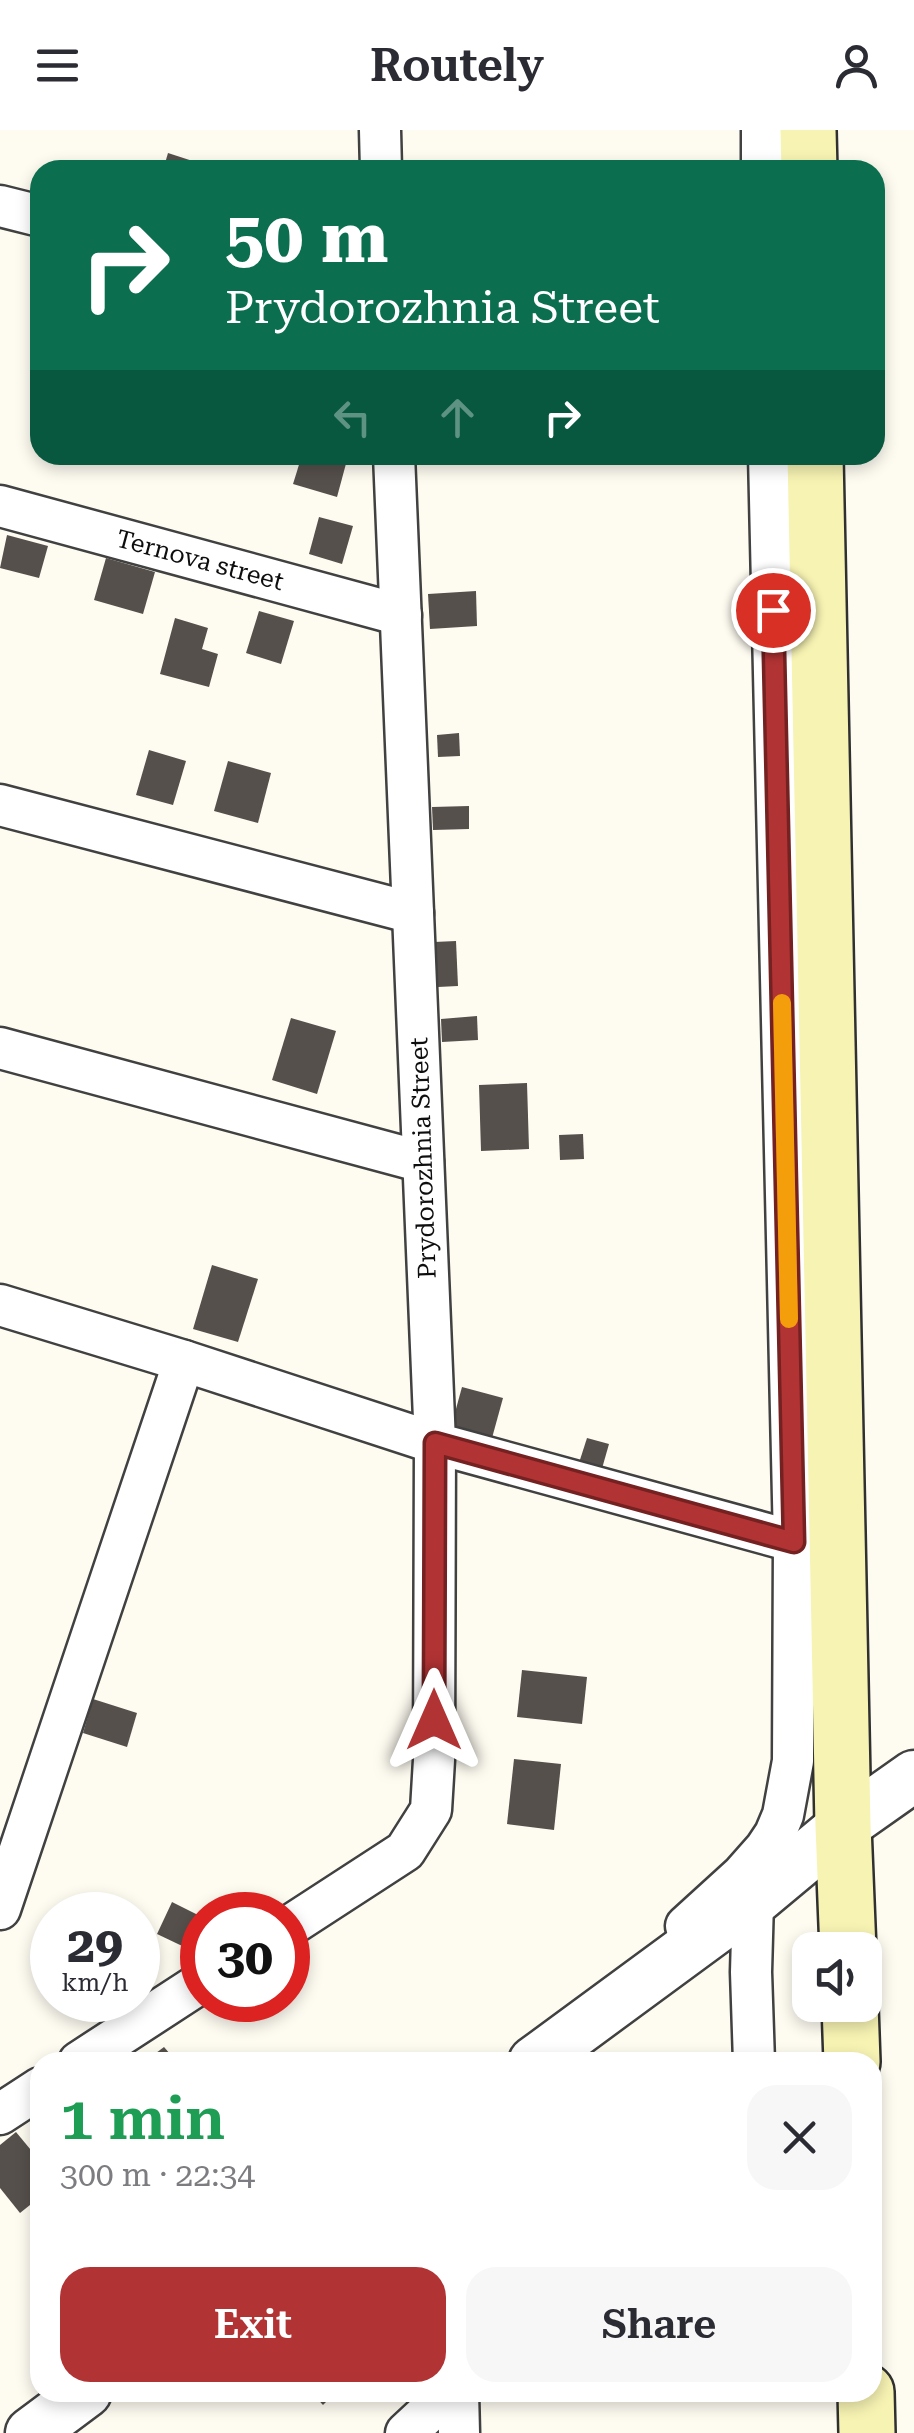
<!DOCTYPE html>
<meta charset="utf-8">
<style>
body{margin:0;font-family:"Roboto Serif",serif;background:#f7f7f7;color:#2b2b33;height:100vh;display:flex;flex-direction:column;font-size:38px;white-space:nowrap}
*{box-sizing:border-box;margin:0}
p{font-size:32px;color:#7c7c81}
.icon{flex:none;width:55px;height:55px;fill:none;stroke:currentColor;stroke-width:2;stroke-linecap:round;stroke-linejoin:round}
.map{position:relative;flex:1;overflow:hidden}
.panel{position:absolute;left:30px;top:1922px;width:852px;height:350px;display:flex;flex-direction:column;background:#fff;border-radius:30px;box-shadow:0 5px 15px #0003}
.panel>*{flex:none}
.top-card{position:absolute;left:30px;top:30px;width:855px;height:305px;border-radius:30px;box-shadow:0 5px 15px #0003;background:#0b6e4f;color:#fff;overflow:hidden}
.buttons{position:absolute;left:792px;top:1802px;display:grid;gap:20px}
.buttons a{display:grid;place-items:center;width:90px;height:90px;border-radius:20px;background:#fff;box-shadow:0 5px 15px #0003;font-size:50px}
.speed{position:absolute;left:30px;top:1762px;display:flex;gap:20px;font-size:50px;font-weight:700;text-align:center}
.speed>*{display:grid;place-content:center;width:130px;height:130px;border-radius:50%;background:#fff;box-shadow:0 5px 15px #0003;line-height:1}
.speed small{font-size:25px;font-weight:400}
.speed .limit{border:15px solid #d22;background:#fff;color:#111}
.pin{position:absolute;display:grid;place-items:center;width:85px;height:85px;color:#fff;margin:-42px;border:5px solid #fff;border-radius:50%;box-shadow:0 2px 10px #0007}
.me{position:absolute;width:110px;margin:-55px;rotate:0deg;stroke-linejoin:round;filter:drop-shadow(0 0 8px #0008)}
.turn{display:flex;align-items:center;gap:35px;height:210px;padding:0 30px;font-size:45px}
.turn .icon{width:130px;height:130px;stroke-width:2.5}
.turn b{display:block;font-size:70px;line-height:85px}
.lanes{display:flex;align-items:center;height:95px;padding:0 30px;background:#0003;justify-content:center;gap:50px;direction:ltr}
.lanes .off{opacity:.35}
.round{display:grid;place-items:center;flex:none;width:105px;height:105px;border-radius:30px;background:#f7f7f7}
.headline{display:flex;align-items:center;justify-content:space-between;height:170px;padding:0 30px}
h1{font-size:60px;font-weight:600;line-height:75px;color:#1e9e55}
.action{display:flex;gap:20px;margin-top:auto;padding:20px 30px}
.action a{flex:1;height:115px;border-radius:30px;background:#b23334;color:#fff;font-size:40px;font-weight:600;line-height:115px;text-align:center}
.action a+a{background:#f7f7f7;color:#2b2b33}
header{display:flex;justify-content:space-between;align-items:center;height:130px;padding:0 30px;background:#fff;font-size:45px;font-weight:600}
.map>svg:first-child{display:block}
.building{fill:#56504c}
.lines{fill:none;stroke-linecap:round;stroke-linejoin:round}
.minor-casing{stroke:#414141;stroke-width:45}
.tertiary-casing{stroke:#414141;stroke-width:55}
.secondary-casing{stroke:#303030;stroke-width:60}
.minor{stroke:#fff;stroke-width:40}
.tertiary{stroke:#fff;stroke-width:50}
.secondary{stroke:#f7f3b3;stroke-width:55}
.route-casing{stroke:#742122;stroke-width:25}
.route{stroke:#b23334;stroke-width:18}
.slow{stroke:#f59e0b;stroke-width:18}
.labels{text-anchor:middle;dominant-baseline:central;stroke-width:10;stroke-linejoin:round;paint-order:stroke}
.street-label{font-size:25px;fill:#0e0e0e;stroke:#fff}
</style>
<header><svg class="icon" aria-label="menu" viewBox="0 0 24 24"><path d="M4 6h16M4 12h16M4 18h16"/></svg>Routely<svg class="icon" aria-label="person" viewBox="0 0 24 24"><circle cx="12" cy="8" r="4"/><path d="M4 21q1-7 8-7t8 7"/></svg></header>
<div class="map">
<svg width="914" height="2303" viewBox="0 0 914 2303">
<rect width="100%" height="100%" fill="#fefcf1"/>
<g class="building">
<polygon points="168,23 208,36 207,40 163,40"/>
<polygon points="302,325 330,325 347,330 337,367 293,354"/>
<polygon points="319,387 353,396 342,434 309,424"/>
<polygon points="7,405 48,416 39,448 0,438"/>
<polygon points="106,428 155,442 143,484 94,470"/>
<polygon points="476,461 477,496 430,499 428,464"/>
<polygon points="259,481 294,491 281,534 246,523"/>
<polygon points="175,488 208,498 202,519 218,524 209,557 160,544"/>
<polygon points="459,603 460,626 438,627 437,605"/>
<polygon points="149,620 186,631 173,675 136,665"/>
<polygon points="228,631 271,643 258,693 214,681"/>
<polygon points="469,676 469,699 433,700 432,677"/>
<polygon points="456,811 458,856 438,857 434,812"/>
<polygon points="477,886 478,910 442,912 441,889"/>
<polygon points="291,888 336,901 317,964 272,950"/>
<polygon points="527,953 529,1019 481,1021 479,955"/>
<polygon points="583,1004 584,1029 560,1030 559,1005"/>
<polygon points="212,1135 258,1149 238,1212 193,1199"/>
<polygon points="462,1257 503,1268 492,1308 451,1297"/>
<polygon points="587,1308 609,1314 601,1342 578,1336"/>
<polygon points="522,1540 587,1547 582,1594 517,1587"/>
<polygon points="93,1569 137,1583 127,1617 83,1603"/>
<polygon points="514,1629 561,1634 554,1700 507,1694"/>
<polygon points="172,1772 202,1787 202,1816 199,1824 157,1804"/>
<polygon points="164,1917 177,1932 144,1932"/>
<polygon points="16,2002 40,2031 40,2067 20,2083 0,2058 0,2015"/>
<polygon points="311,2262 336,2262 323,2275"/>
</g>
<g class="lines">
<g class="minor-casing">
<g id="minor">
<polyline points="380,0 381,40"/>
<polyline points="762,0 762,40"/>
<polyline points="0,76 40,86"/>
<polyline points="394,325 435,1313 818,1418"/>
<polyline points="0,376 401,485"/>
<polyline points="0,675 413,783"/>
<polyline points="0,918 423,1032"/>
<polyline points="0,1175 184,1231 435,1313 434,1630 431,1680 405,1721 288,1797"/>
<polyline points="753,1771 751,1842 754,1932"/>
<polyline points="0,1779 184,1231"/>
<polyline points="686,1796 742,1745 765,1719 775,1704 783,1685 793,1631 794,1412 769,325"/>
<polyline points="79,1932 202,1852"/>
<polyline points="0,1984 40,1958"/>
<polyline points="458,2262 459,2303"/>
<polyline points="406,2303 450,2262"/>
</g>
</g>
<g class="tertiary-casing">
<g id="tertiary">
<polyline points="534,1932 753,1771 843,1696 914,1646"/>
<polyline points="31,2303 86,2262"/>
</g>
</g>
<g class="secondary-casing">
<g id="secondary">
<polyline points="808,0 809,40"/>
<polyline points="815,325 843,1696 848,1820"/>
<polyline points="850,1875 852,1932"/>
<polyline points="866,2262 867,2303"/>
</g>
</g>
<use href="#minor" class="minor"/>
<use href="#tertiary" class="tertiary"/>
<use href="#secondary" class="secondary"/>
</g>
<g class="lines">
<g class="route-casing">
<polyline id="route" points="434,1590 435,1313 794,1412 773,480"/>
</g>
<use href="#route" class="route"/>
<polyline class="slow" points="782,873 789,1189"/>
</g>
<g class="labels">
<g class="street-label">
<text transform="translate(200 430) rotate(15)">Ternova street</text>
<text transform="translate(423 1028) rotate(-92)">Prydorozhnia Street</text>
</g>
</g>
</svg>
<div class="buttons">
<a><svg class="icon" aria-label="sound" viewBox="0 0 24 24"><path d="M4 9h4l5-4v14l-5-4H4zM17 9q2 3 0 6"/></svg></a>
</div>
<div class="speed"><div>29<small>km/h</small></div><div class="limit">30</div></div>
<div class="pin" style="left:773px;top:480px;background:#d93025"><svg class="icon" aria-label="arrive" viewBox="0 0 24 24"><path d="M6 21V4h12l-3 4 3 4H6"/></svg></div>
<svg class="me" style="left:434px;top:1590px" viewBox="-20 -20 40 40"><path d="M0-17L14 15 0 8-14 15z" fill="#b23334" stroke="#fff" stroke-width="4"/></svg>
<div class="top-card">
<div class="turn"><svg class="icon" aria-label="right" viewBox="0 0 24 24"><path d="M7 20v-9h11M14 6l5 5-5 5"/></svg><div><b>50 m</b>Prydorozhnia Street</div></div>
<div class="lanes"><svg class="icon off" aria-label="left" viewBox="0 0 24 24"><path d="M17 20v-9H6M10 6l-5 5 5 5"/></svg><svg class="icon off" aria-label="ahead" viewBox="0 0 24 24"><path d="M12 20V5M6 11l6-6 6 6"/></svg><svg class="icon" aria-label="right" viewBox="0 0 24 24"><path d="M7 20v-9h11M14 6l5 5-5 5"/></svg></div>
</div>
<section class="panel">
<div class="headline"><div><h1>1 min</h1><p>300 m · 22:34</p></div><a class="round"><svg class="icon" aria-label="close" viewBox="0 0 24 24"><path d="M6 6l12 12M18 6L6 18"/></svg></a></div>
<div class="action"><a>Exit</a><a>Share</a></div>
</section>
</div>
